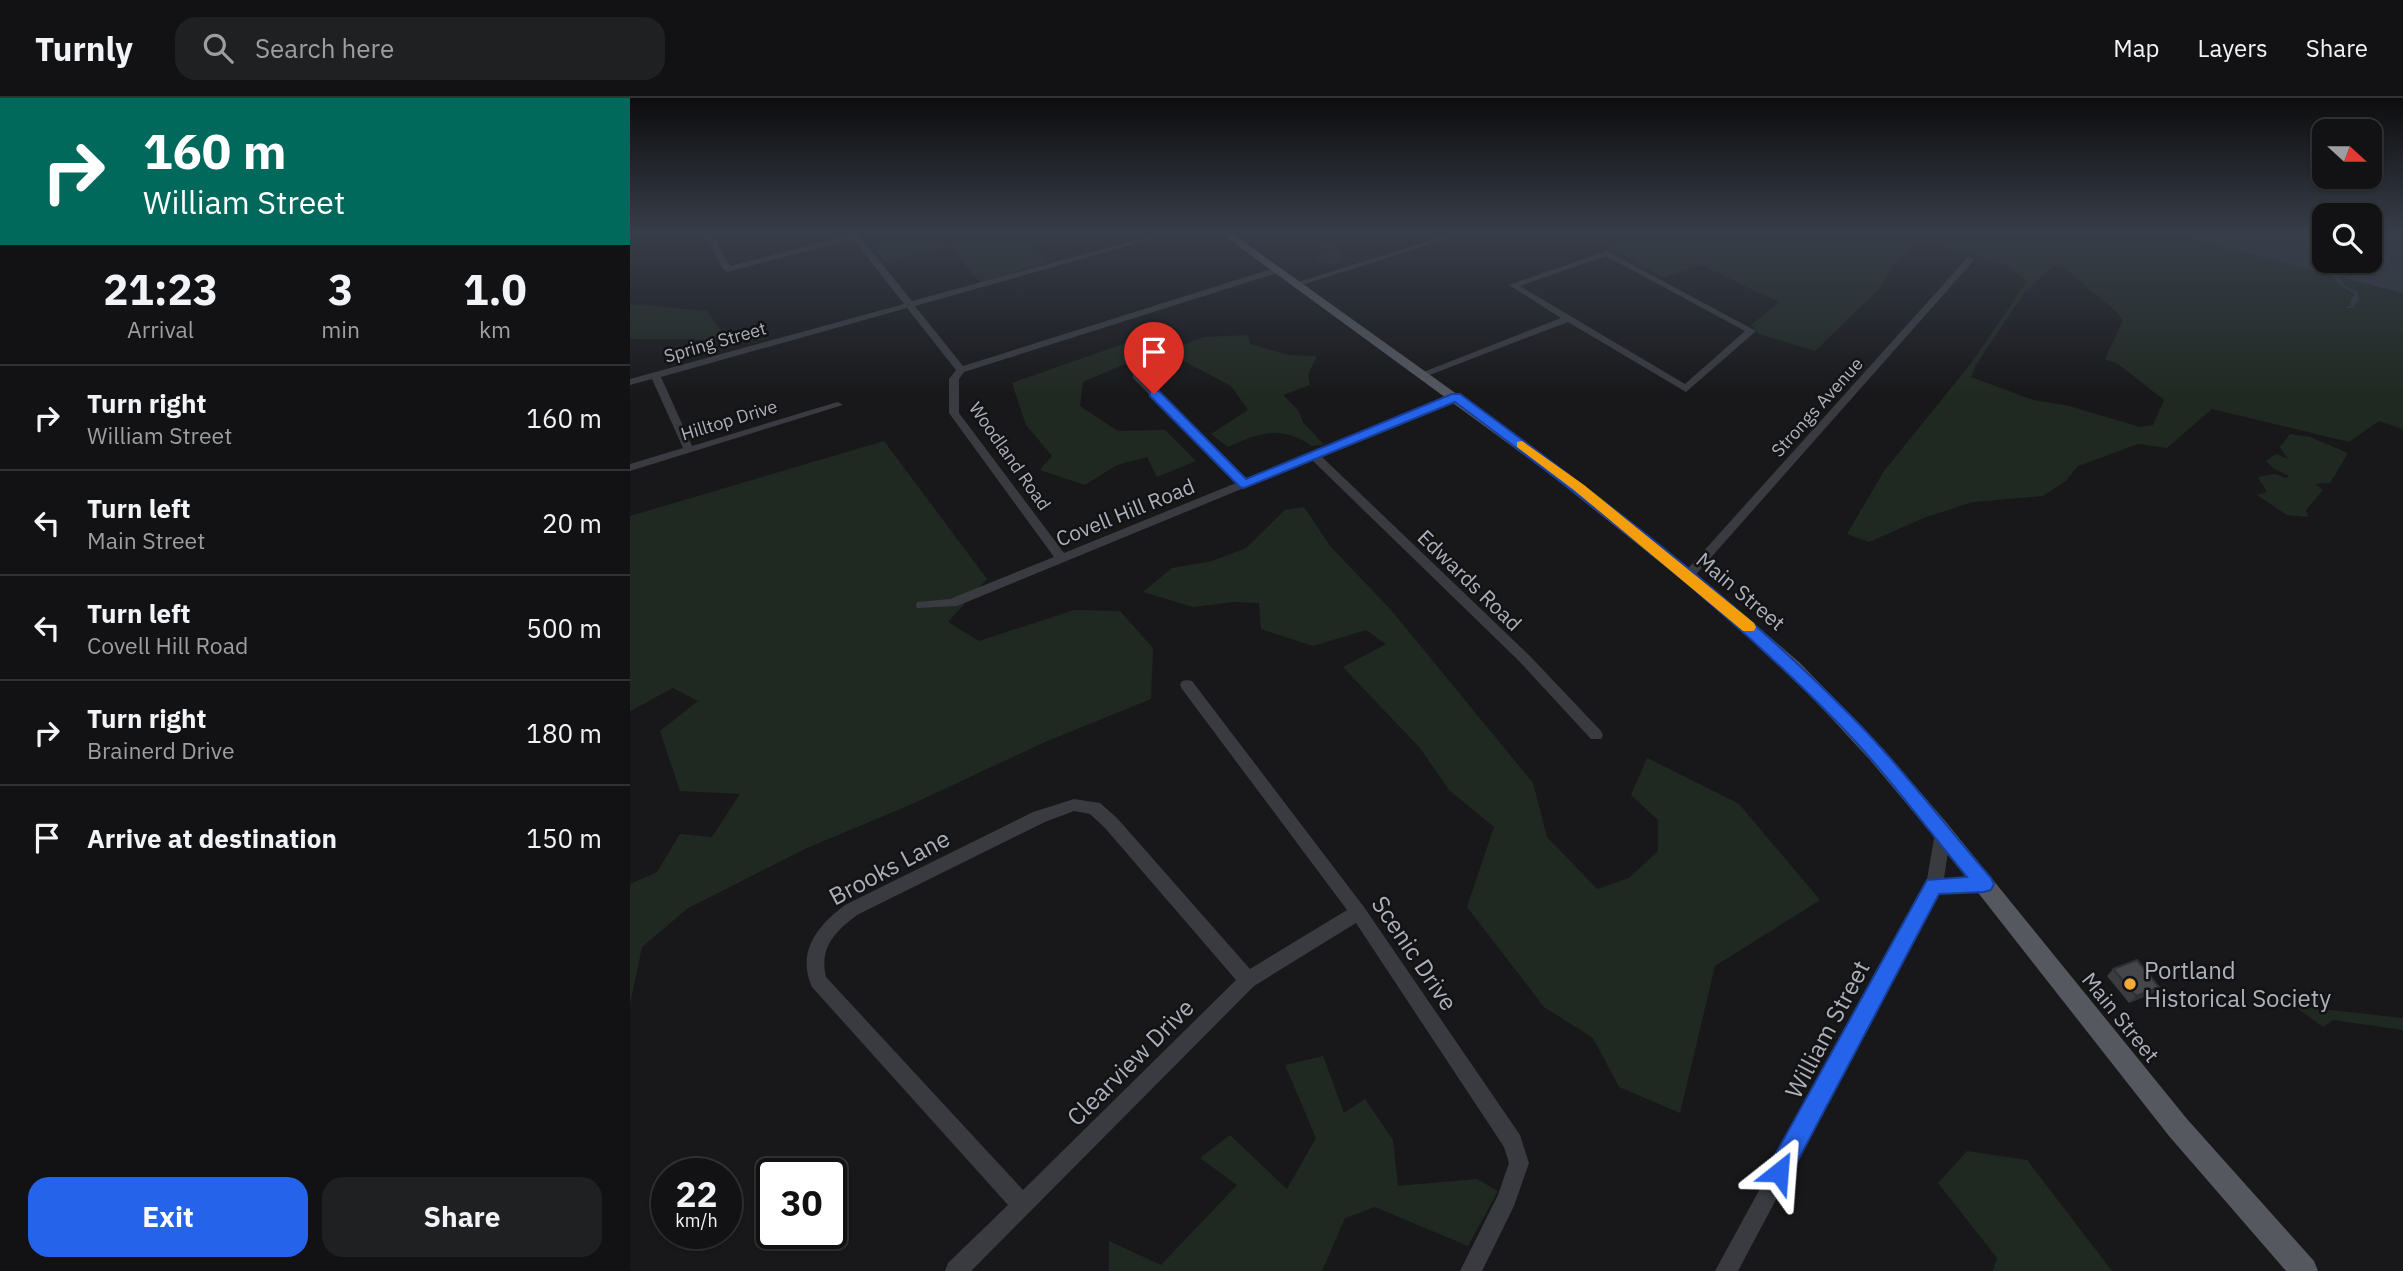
<!DOCTYPE html>
<style>
body{margin:0;font-family:"IBM Plex Sans",sans-serif;background:#1f2022;color:#f1f3f6;height:100vh;display:flex;flex-direction:column;font-size:26px;white-space:nowrap}
*{box-sizing:border-box;margin:0}
p{font-size:23px;color:#9c9ea0}
.icon{flex:none;width:38px;height:38px;fill:none;stroke:currentColor;stroke-width:2;stroke-linecap:round;stroke-linejoin:round}
.map{position:relative;flex:1;overflow:hidden}
.panel{display:flex;flex-direction:column;background:#121214;width:630px}
.panel>*{flex:none}
.guide{background:#00695c;color:#fff;overflow:hidden}
.needle{width:46px;rotate:111deg}
.controls{position:absolute;left:1682px;top:21px;display:grid;gap:14px}
.controls a{display:grid;place-items:center;width:70px;height:70px;border-radius:14px;background:#121214;box-shadow:0 2px 5px #0004,0 0 0 2px #313234;font-size:35px}
.speed{position:absolute;left:21px;top:1060px;display:flex;gap:14px;font-size:35px;font-weight:700;text-align:center}
.speed>*{display:grid;place-content:center;width:91px;height:91px;border-radius:50%;background:#121214;box-shadow:0 2px 5px #0004,0 0 0 2px #313234;line-height:1}
.speed small{font-size:18px;font-weight:400}
.speed .limit{border:4px solid #111;border-radius:10px;background:#fff;color:#111}
.pin{position:absolute;display:grid;place-items:center;width:60px;height:60px;color:#fff;margin:-72px -30px;border-radius:50% 50% 50% 0;rotate:-45deg;box-shadow:0 0 7px #0007}
.pin .icon{rotate:45deg}
.me{position:absolute;width:77px;margin:-38px;rotate:28deg;stroke-linejoin:round;filter:drop-shadow(0 0 5px #0008)}
.turn{display:flex;align-items:center;gap:24px;height:147px;padding:0 28px;font-size:32px}
.turn .icon{width:91px;height:91px;stroke-width:2.5}
.turn b{display:block;font-size:49px;line-height:60px}
.eta{display:flex;justify-content:space-evenly;align-items:center;height:119px;text-align:center}
.eta b{font-size:42px;font-weight:700;line-height:49px}
.button{display:flex;gap:14px;margin-top:auto;padding:14px 28px}
.button a{flex:1;height:80px;border-radius:21px;background:#2563eb;color:#fff;font-size:28px;font-weight:700;line-height:80px;text-align:center}
.button a+a{background:#1f2022;color:#f1f3f6}
ul{padding:0;list-style:none}
li{display:flex;align-items:center;gap:21px;height:105px;padding:0 28px;border-top:2px solid #313234}
li div{flex:1}
li b{display:block;font-size:26px}
li em{font-style:normal}
header{display:flex;align-items:center;gap:42px;box-sizing:border-box;height:98px;padding:0 35px;background:#121214;border-bottom:2px solid #313234}
header strong{font-size:33px}
nav{display:flex;gap:38px;margin-inline-start:auto;font-size:24px}
.search{width:490px;height:63px;background:#1f2022;display:flex;align-items:center;gap:18px;box-sizing:border-box;padding:0 24px;border-radius:21px;color:#9c9ea0;font-size:26px}
main{display:flex;flex:1;min-height:0}
.map>svg:first-child{display:block}
.green{fill:#202921;fill-rule:evenodd}
.water{fill:#2e383f}
.lines{fill:none;stroke-linecap:round;stroke-linejoin:round}
.minor{fill:#393b40;fill-rule:evenodd}
.major{fill:#55585f;fill-rule:evenodd}
.wall{fill:#3b3c40}
.shaded-wall{fill:#303134}
.building{fill:#45464a;stroke:#303134;stroke-width:2}
.route{fill:#2563eb;stroke:#184099;stroke-width:2}
.slow{fill:#f59e0b}
.poi-dot{fill:#f3a837;stroke:#131315;stroke-width:2.5}
.labels{text-anchor:middle;dominant-baseline:central;stroke-width:5;stroke-linejoin:round;paint-order:stroke}
.far-street-label{font-size:18px;fill:#abb0ba;stroke:#131315}
.street-label{font-size:21px;fill:#abb0ba;stroke:#131315}
.near-street-label{font-size:24px;fill:#abb0ba;stroke:#131315}
.near-poi-label{font-size:24px;fill:#abb0ba;stroke:#131315;text-anchor:start}
</style>
<header>
<strong>Turnly</strong>
<div class="search"><svg class="icon" aria-label="search" viewBox="0 0 24 24"><circle cx="10" cy="10" r="6"/><path d="M15 15l6 6"/></svg>Search here</div>
<nav><a>Map</a><a>Layers</a><a>Share</a></nav>
</header>
<main>
<section class="panel">
<div class="guide">
<div class="turn"><svg class="icon" aria-label="right" viewBox="0 0 24 24"><path d="M7 20v-9h11M14 6l5 5-5 5"/></svg><div><b>160 m</b>William Street</div></div>
</div>
<div class="eta">
<div><b>21:23</b><p>Arrival</p></div>
<div><b>3</b><p>min</p></div>
<div><b>1.0</b><p>km</p></div>
</div>
<ul>
<li><svg class="icon" aria-label="right" viewBox="0 0 24 24"><path d="M7 20v-9h11M14 6l5 5-5 5"/></svg><div><b>Turn right</b><p>William Street</p></div><em>160 m</em></li>
<li><svg class="icon" aria-label="left" viewBox="0 0 24 24"><path d="M17 20v-9H6M10 6l-5 5 5 5"/></svg><div><b>Turn left</b><p>Main Street</p></div><em>20 m</em></li>
<li><svg class="icon" aria-label="left" viewBox="0 0 24 24"><path d="M17 20v-9H6M10 6l-5 5 5 5"/></svg><div><b>Turn left</b><p>Covell Hill Road</p></div><em>500 m</em></li>
<li><svg class="icon" aria-label="right" viewBox="0 0 24 24"><path d="M7 20v-9h11M14 6l5 5-5 5"/></svg><div><b>Turn right</b><p>Brainerd Drive</p></div><em>180 m</em></li>
<li><svg class="icon" aria-label="arrive" viewBox="0 0 24 24"><path d="M6 21V4h12l-3 4 3 4H6"/></svg><div><b>Arrive at destination</b></div><em>150 m</em></li>
</ul>
<div class="button"><a>Exit</a><a>Share</a></div>
</section>
<div class="map">
<svg width="1773" height="1173" viewBox="0 0 1773 1173">
<rect width="100%" height="100%" fill="#18181a"/>
<g class="green">
<polygon points="231,134 457,134 403,149 420,164 350,184 319,149 257,165"/>
<polygon points="672,134 747,134 755,140 734,149 712,144 705,152 716,162 705,167 685,163 692,155 682,147 664,142"/>
<path d="M953,134H1536L1702,178L1710,187L1725,196L1721,207L1715,209L1724,208L1729,201C1724,192 1713,189 1710,179L1773,195V331L1749,323L1719,344L1582,311L1537,350L1508,346L1448,368L1436,383L1413,398L1343,404L1296,419L1239,444L1217,436L1254,373L1342,264L1397,183L1378,168L1290,143L1265,166L1248,192L1185,253L1129,236L1121,227L1149,204L1070,167L1033,180ZM1424,168L1436,170C1453,190 1477,201 1493,222L1475,261L1488,266L1534,302L1523,327L1510,329L1439,308L1403,302L1341,279L1346,267L1394,195Z"/>
<polygon points="0,206 77,213 94,236 137,242 0,241"/>
<path d="M618,237L620,246L659,257L687,258L678,277L680,287L653,297L668,312L673,324L694,347L682,348C651,327 630,334 598,349L581,336L618,312L601,288L535,253L574,239Z"/>
<polygon points="510,240 520,255 453,284 450,308 488,333 535,332 566,363 527,379 517,359 487,367 455,387 410,372 422,358 396,327 382,285"/>
<polygon points="1660,336 1680,339 1718,355 1700,385 1685,386 1693,392 1676,412 1678,419 1657,417 1627,397 1637,394 1628,379 1645,376 1656,380 1659,378 1644,371 1636,363 1646,356 1658,361 1650,349"/>
<polygon points="254,343 357,481 318,524 349,543 444,512 490,513 523,550 521,601 415,644 282,706 177,750 58,810 12,849 0,906 0,786 27,774 50,736 82,739 110,696 50,693 30,633 68,603 43,590 0,613 0,418"/>
<polygon points="674,409 700,448 761,512 903,685 917,739 967,791 999,780 1028,753 1028,722 1001,697 1017,660 1109,706 1190,802 1085,868 1050,1015 989,989 963,940 914,909 837,809 864,729 819,692 790,650 713,569 756,546 736,532 683,548 631,531 629,505 604,504 563,509 513,494 542,470 582,463 616,450 655,412"/>
<polygon points="1664,908 1773,920 1773,932 1703,922 1693,929"/>
<polygon points="693,958 714,1015 735,1001 763,1042 768,1088 847,1081 868,1093 838,1148 745,1109 715,1120 692,1173 479,1173 479,1143 531,1167 607,1087 570,1060 600,1037 657,1091 686,1040 655,967"/>
<polygon points="1337,1053 1397,1062 1482,1173 1363,1173 1367,1160 1308,1085"/>
</g>
<polygon class="water" points="1536,134 1694,134 1694,163 1740,163 1740,134 1773,134 1773,195 1710,179 1714,187 1728,195 1729,201 1723,210 1714,210 1721,207 1721,201 1725,196 1710,187 1702,178"/>
<g class="lines">
<g class="minor">
<polygon points="73,134 81,134 100,168 220,137 218,134 226,134 282,203 535,134 547,134 285,208 333,268 644,170 650,170 650,174 334,274 329,281 329,315 434,455 606,385 503,280 503,276 511,276 615,381 822,297 830,297 830,301 691,358 899,557 971,633 973,637 971,641 961,641 889,563 682,362 327,508 287,510 286,507 287,504 320,501 424,459 319,315 319,281 326,272 277,210 31,279 62,348 204,305 208,304 213,307 0,373 0,366 53,350 22,281 0,287 0,281 274,206 223,141 97,174 93,171"/>
<polygon points="827,134 838,134 669,188 662,186"/>
<path d="M977,153L1126,233L1056,294L938,224L797,278L788,276L931,220L879,187ZM976,158L1115,233L1055,286L890,188Z"/>
<polygon points="1338,159 1345,161 1062,481 1054,481 1052,478 1054,475"/>
<path d="M557,582L562,583L734,809L890,1037L899,1065L884,1108L852,1173H830L868,1097L879,1065L874,1049L726,825L624,888L341,1173H315L318,1165L378,1107L182,889C166,854 188,827 215,807L403,714L444,701L470,705L487,720L620,871L717,812L552,591L550,587L552,583ZM444,713L460,716L475,730L606,882L393,1092L196,879C189,849 205,834 227,817L415,724Z"/>
<polygon points="1313,728 1319,730 1321,735 1314,780 1354,779 1360,781 1362,786 1360,791 1309,795 1108,1173 1085,1173 1296,787 1305,735 1307,730"/>
</g>
<polygon class="major" points="589,134 600,134 926,367 1092,498 1170,565 1254,652 1316,724 1557,1021 1684,1163 1688,1173 1656,1173 1539,1038 1302,736 1240,662 1158,573 1081,505 916,373"/>
</g>
<polygon class="wall" points="1483,871 1523,895 1499,905 1477,878"/>
<polygon class="shaded-wall" points="1529,889 1523,895 1499,905 1506,898"/>
<polygon class="building" points="1507,862 1529,889 1506,898 1483,871"/>
<linearGradient id="sky" x2="0" y2="1"><stop stop-color="#0d0d0e"/><stop offset="0.45" stop-color="#373d49"/><stop offset="1" stop-color="#373d49" stop-opacity="0"/></linearGradient>
<rect width="1773" height="298" fill="url(#sky)"/>
<path class="route" d="M520,293H529L616,381L822,296H830C965,395 1101,496 1219,616C1270,667 1314,726 1361,780L1364,786L1361,792L1354,794L1309,796L1157,1083L1149,1086L1140,1083L1137,1074L1140,1066L1297,782L1337,779C1294,727 1254,672 1207,624C1091,505 958,403 825,304L614,390L610,389L520,298Z"/>
<polygon class="slow" points="892,343 954,387 1124,525 1126,529 1124,533 1113,533 944,392 887,349 887,344"/>
<circle class="poi-dot" cx="1500" cy="886" r="7"/>
<g class="labels">
<g class="far-street-label">
<text transform="translate(85 244) rotate(-16)">Spring Street</text>
<text transform="translate(1187 309) rotate(-48)">Strongs Avenue</text>
<text transform="translate(99 322) rotate(-17)">Hilltop Drive</text>
<text transform="translate(380 358) rotate(55)">Woodland Road</text>
</g>
<g class="street-label">
<text transform="translate(495 414) rotate(-22)">Covell Hill Road</text>
<text transform="translate(840 482) rotate(44)">Edwards Road</text>
<text transform="translate(1111 493) rotate(40)">Main Street</text>
<text transform="translate(1491 919) rotate(51)">Main Street</text>
</g>
<g class="near-street-label">
<text transform="translate(259 769) rotate(-28)">Brooks Lane</text>
<text transform="translate(785 855) rotate(56)">Scenic Drive</text>
<text transform="translate(1197 931) rotate(-62)">William Street</text>
<text transform="translate(500 964) rotate(-45)">Clearview Drive</text>
</g>
<g class="near-poi-label">
<text x="1514" y="872">Portland<tspan x="1514" dy="28">Historical Society</tspan></text>
</g>
</g>
</svg>
<div class="controls">
<a><svg class="needle" viewBox="-14 -14 28 28"><path d="M0-13l5 13h-10z" fill="#e53935"/><path d="M0 13l5-13h-10z" fill="#9c9ea0"/></svg></a>
<a><svg class="icon" aria-label="search" viewBox="0 0 24 24"><circle cx="10" cy="10" r="6"/><path d="M15 15l6 6"/></svg></a>
</div>
<div class="speed"><div>22<small>km/h</small></div><div class="limit">30</div></div>
<div class="pin" style="left:524px;top:296px;background:#d93025"><svg class="icon" aria-label="arrive" viewBox="0 0 24 24"><path d="M6 21V4h12l-3 4 3 4H6"/></svg></div>
<svg class="me" style="left:1149px;top:1074px" viewBox="-20 -20 40 40"><path d="M0-17L14 15 0 8-14 15z" fill="#2563eb" stroke="#fff" stroke-width="4"/></svg>
</div>
</main>
